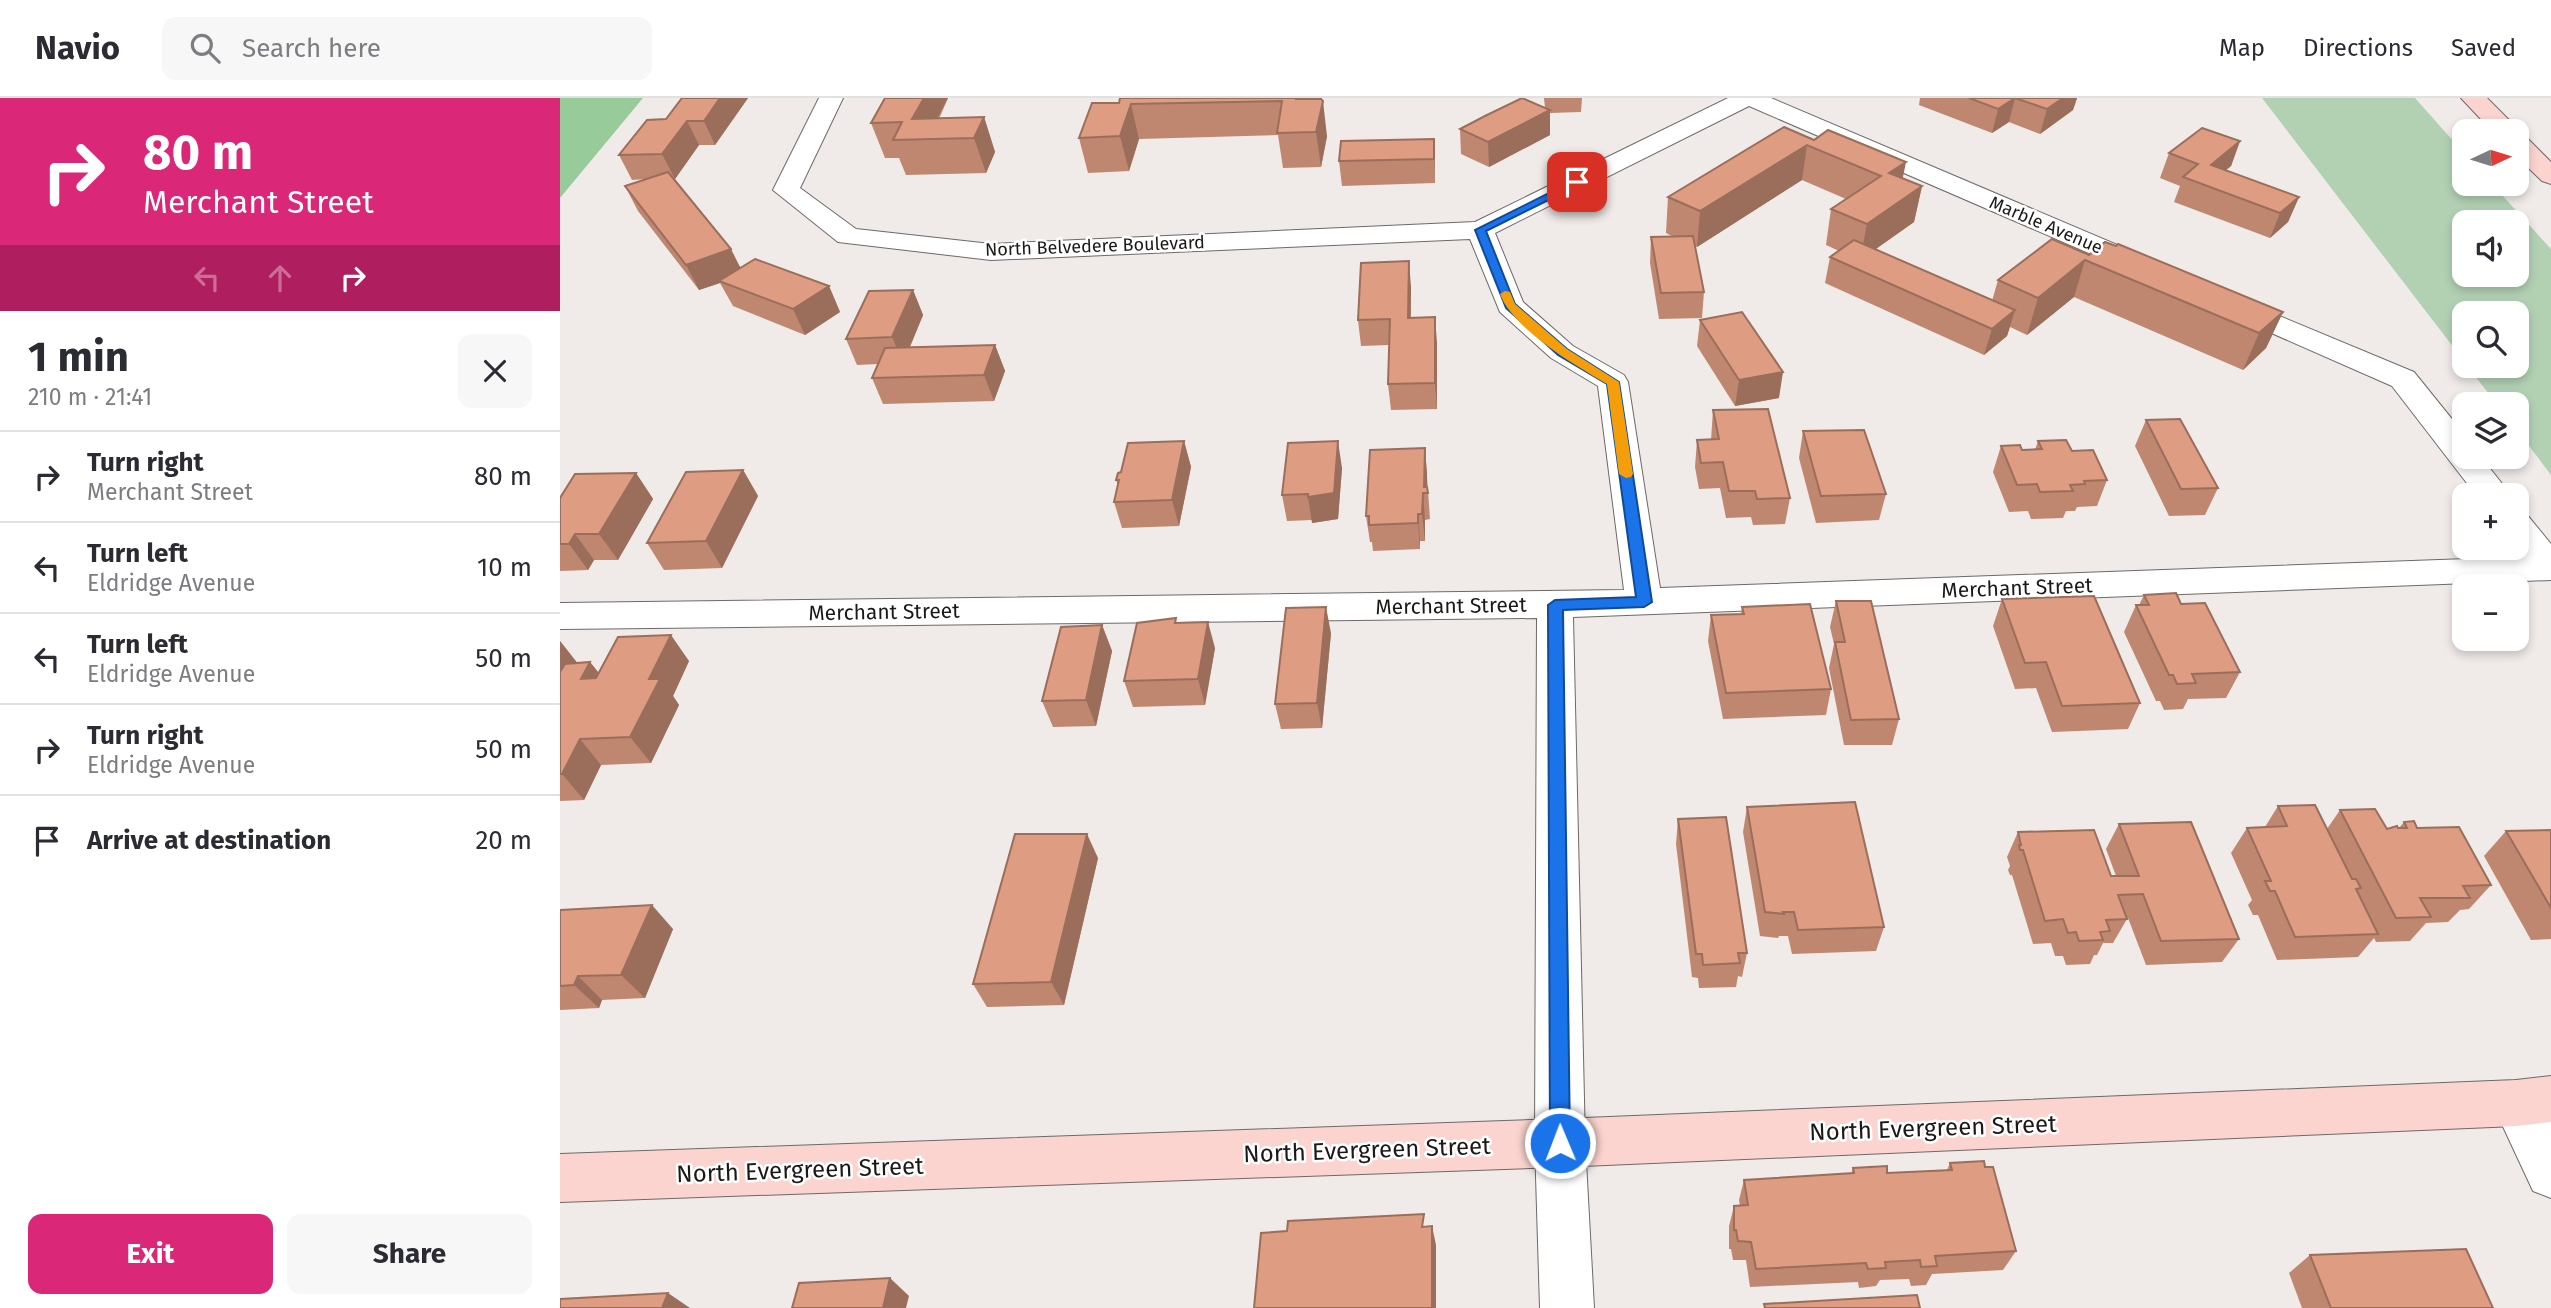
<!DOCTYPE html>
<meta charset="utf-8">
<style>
body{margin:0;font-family:"Fira Sans",sans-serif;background:#f7f7f7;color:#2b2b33;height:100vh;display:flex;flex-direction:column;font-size:26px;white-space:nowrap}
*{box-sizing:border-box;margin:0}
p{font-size:23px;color:#7c7c81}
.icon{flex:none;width:38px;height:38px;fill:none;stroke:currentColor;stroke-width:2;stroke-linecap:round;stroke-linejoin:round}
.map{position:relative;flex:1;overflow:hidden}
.details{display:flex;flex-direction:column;background:#fff;width:560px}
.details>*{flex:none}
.hud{background:#db2777;color:#fff;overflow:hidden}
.needle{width:46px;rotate:86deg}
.tools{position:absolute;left:1892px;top:21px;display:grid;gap:14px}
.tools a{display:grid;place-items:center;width:77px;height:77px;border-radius:14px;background:#fff;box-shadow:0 4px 10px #0003;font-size:35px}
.pin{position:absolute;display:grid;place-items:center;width:60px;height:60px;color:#fff;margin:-30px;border-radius:14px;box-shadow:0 4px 10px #0006}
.me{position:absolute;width:77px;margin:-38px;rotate:359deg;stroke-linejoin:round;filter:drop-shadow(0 0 5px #0008)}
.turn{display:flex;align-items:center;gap:24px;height:147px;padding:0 28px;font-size:32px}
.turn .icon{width:91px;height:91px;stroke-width:2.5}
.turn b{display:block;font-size:49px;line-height:60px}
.lanes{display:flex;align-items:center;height:66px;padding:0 28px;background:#0003;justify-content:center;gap:35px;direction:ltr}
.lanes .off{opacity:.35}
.round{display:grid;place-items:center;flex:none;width:74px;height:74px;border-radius:14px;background:#f7f7f7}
.summary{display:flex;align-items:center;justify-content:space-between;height:119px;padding:0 28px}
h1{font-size:42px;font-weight:700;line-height:52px}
.button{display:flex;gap:14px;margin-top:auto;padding:14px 28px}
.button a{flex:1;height:80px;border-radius:14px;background:#db2777;color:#fff;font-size:28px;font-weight:700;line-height:80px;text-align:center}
.button a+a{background:#f7f7f7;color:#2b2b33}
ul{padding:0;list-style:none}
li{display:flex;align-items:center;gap:21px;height:91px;padding:0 28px;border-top:2px solid #e1e1e2}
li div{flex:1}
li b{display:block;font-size:26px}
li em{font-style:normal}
header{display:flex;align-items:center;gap:42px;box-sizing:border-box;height:98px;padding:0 35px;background:#fff;border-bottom:2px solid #e1e1e2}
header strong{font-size:33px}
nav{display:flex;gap:38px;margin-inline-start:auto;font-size:24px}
.search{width:490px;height:63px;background:#f7f7f7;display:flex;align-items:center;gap:18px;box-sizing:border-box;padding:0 24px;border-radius:14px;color:#7c7c81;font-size:26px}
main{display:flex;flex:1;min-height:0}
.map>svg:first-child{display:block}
.green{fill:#b2d1b3;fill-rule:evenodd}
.forest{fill:#98cb9a}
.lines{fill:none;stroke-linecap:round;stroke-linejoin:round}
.street-casing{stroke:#6d6967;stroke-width:2}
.secondary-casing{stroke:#6d6967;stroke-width:2}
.street{fill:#fff;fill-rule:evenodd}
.secondary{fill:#fcd4cf;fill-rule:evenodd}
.wall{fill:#bf8770}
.shaded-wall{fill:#9b6e5b}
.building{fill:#de9d82;stroke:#9b6e5b;stroke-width:2}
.route{fill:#1a73e8;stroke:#114b97;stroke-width:2}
.slow{fill:#f59e0b}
.labels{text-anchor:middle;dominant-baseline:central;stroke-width:5;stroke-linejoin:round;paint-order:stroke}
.far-street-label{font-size:18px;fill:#1b1918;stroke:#fff}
.street-label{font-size:21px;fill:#1b1918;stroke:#fff}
.near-street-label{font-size:24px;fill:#1b1918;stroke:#fff}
</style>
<header>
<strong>Navio</strong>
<div class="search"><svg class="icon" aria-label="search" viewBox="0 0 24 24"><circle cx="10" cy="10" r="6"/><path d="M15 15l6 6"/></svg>Search here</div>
<nav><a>Map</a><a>Directions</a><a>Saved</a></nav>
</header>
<main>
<section class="details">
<div class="hud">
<div class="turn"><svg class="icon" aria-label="right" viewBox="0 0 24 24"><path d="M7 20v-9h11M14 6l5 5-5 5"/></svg><div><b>80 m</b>Merchant Street</div></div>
<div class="lanes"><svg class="icon off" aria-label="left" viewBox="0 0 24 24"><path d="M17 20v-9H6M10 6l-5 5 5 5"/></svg><svg class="icon off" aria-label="ahead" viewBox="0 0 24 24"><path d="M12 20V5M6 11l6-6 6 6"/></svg><svg class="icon" aria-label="right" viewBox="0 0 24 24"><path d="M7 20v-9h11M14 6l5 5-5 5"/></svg></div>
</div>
<div class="summary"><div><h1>1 min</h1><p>210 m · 21:41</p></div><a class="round"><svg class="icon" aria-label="close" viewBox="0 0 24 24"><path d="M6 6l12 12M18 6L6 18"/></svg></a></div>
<ul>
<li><svg class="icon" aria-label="right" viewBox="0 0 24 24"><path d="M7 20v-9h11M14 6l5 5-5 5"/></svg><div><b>Turn right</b><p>Merchant Street</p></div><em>80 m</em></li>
<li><svg class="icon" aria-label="left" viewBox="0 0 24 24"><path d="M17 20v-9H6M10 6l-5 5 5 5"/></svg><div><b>Turn left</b><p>Eldridge Avenue</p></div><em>10 m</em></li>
<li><svg class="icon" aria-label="left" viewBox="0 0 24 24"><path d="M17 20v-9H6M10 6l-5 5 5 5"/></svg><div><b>Turn left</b><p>Eldridge Avenue</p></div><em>50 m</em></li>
<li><svg class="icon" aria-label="right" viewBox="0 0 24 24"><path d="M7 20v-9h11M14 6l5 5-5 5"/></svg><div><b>Turn right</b><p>Eldridge Avenue</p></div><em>50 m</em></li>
<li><svg class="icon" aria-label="arrive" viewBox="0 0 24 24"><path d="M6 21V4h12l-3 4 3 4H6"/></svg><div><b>Arrive at destination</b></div><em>20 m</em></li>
</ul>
<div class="button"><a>Exit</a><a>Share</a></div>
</section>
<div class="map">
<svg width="1991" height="1210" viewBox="0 0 1991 1210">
<rect width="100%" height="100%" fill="#f0ebe9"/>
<path class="green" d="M1702,0H1855L1904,55V86H1932L1991,151V377L1957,332L1956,306H1937L1907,268H1956V215H1904V263ZM1904,124H1956V177H1904Z"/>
<polygon class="forest" points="0,0 83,0 0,100"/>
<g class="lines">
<g class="street-casing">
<g id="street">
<polygon points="259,0 283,0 240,90 296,131 431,146 915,124 1168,0 1211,0 1595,163 1599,169 1595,175 1585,177 1575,175 1189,8 935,135 963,204 1013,248 1064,277 1068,284 1100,490 1963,459 1956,450 1956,415 1968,418 1991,446 1991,482 1013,519 1025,1045 1034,1210 980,1210 975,1045 977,520 0,531 0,505 1064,492 1038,288 991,260 940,214 910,141 431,162 278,144 213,92"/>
<polygon points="1669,197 1854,274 1904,336 1904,359 1921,359 1951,397 1916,397 1832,288 1659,212 1655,206 1659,200"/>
<polygon points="1956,982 1973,989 1991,1024 1991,1100 1973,1093 1932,1005 1939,989"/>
</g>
</g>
<g class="secondary-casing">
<g id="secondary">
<polygon points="1901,0 1927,0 1955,28 1958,33 1957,36 1965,38 1991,64 1991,86 1982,83 1956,58 1956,33 1932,33"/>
<polygon points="1991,978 1991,1024 1956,1028 1000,1069 0,1104 0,1056 1000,1021 1956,982"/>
</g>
</g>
<use href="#street" class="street"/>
<use href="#secondary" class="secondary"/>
</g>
<g class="wall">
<polygon points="188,0 155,47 139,47 115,81 113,81 181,170 269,188 280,214 245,237 173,208 160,185 139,192 78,113 65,88 86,81 72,82 59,57 106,21"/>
<polygon points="325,0 388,0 379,21 424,19 435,54 426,75 346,77 339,60 325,60 311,25"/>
<polygon points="984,0 1022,0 1021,14 990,15 990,37 929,69 901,56 900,31 985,10"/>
<polygon points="1360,0 1517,0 1513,12 1480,36 1449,24 1432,35 1359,7"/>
<polygon points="741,1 767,38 761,69 723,70 718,37 579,41 569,73 528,75 519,40 532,5"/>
<polygon points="1224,29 1362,88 1354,124 1316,151 1432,203 1438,182 1529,157 1723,214 1706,250 1683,272 1514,199 1467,237 1450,229 1447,238 1424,257 1265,185 1270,159 1279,153 1266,147 1271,111 1286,101 1242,82 1137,149 1135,148 1144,194 1142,220 1099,221 1090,165 1091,139 1114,139 1106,135 1108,99"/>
<polygon points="874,41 875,85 782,88 779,63"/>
<polygon points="1680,43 1671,68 1666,72 1739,99 1728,124 1710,140 1614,104 1620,88 1600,80 1609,55"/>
<polygon points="851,189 851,220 877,245 877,311 831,312 828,286 829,247 801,248 798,222"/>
<polygon points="353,192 363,217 350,249 435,247 445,273 434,303 323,306 312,280 318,266 297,267 286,241"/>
<polygon points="1140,222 1219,300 1175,308 1137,248"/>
<polygon points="1153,312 1230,400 1225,426 1193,427 1191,419 1166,420 1160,390 1139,391 1135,369 1137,342 1151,342"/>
<polygon points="1586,322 1658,390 1645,417 1609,418 1575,348"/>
<polygon points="1243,333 1326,396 1319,422 1256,425 1239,360"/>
<polygon points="624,343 631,369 619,428 562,430 554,404 558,388 556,382 561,374"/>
<polygon points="1478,343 1512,353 1547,382 1537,408 1517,409 1515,413 1506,413 1503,420 1471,421 1468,413 1449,414 1433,374 1441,348 1462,352 1475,352"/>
<polygon points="865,350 870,421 865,422 865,443 860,443 860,451 813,453 812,444 810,444 806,418"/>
<polygon points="782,370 778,421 752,425 752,422 727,423 722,397"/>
<polygon points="183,372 198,398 162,470 104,472 87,445"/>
<polygon points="76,375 93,401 58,462 34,462 28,472 0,473 0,400"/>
<polygon points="1584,497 1621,506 1680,574 1666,600 1628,601 1623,611 1604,612 1600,603 1596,603 1564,534 1576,507 1579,507"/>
<polygon points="1442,501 1580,605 1568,631 1492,634 1476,590 1455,591 1433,528"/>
<polygon points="1276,503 1339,621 1332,647 1284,647 1269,570 1274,546 1270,529"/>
<polygon points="1182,509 1271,591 1266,617 1163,621 1148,543 1151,517 1181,516"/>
<polygon points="617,525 655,550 645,607 573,609 564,583"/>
<polygon points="542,527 552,553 536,628 493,629 482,603"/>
<polygon points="771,535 762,630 721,631 715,606"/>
<polygon points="0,543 17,565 30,564 39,575 129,563 113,598 119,607 91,665 41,667 24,702 0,703"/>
<polygon points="1718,708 1767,731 1780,712 1827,731 1839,730 1844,724 1857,730 1931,787 1909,811 1900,812 1888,824 1866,825 1850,843 1816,844 1814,840 1798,859 1717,862 1698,817 1693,817 1688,807 1692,802 1671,755 1687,730 1705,729"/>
<polygon points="1187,709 1324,829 1316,853 1232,856 1228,838 1219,838 1218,840 1200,838 1183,734"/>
<polygon points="1118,721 1187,855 1182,879 1178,878 1176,889 1139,890 1138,880 1132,879 1116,746"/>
<polygon points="1559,726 1679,841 1662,864 1586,867 1568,820 1567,821 1553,845 1543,845 1537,857 1534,857 1530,866 1506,867 1503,858 1495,858 1491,845 1473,846 1452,777 1450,777 1448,772 1450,768 1447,759 1458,734 1551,778 1556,778 1546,751"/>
<polygon points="1991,732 1991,841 1971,842 1924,758 1946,733"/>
<polygon points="538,760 504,907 427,909 413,886"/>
<polygon points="0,812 113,831 85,900 42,902 39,910 0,912"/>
<polygon points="1390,1065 1456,1153 1443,1172 1372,1176 1366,1187 1351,1188 1349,1181 1320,1182 1316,1188 1299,1190 1298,1184 1190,1189 1186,1162 1173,1162 1171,1151 1169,1151 1169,1128 1174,1108 1180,1108 1179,1102 1184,1082 1291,1076 1293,1070 1327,1075 1387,1072"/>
<polygon points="1750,1157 1933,1210 1742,1210 1729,1175"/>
</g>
<g class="shaded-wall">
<polygon points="160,0 188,0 155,47 144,23"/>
<polygon points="364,0 388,0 378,19 380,25 352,21"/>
<polygon points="1455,0 1449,24 1432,35 1438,11"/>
<polygon points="1503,0 1517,0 1513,12 1480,36 1487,11"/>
<polygon points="763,3 767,38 761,69 756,34"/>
<polygon points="571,6 579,41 569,73 560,38"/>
<polygon points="990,12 990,37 929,69 928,44"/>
<polygon points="424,19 435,54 426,75 414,40"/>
<polygon points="127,23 139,47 115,81 102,56"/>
<polygon points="874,41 875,66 875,85 874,61"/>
<polygon points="1680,43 1671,68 1647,88 1651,67"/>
<polygon points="1247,47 1242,82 1137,149 1140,113"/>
<polygon points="1346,64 1339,99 1329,75"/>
<polygon points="1362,88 1354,124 1300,162 1307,126"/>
<polygon points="1739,99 1728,124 1710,140 1720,115"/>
<polygon points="171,151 184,177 159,183 160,185 139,192 126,167"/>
<polygon points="1525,162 1514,199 1467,237 1478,200"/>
<polygon points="849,163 851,189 850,246 848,220"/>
<polygon points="269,188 280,214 245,237 233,211"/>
<polygon points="353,192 363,217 343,265 332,239"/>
<polygon points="1455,212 1447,238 1424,257 1432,231"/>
<polygon points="1723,214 1706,250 1683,272 1699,235"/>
<polygon points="875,219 877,245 877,311 875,285"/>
<polygon points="435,247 445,273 434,303 424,277"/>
<polygon points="1223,274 1219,300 1175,308 1179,282"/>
<polygon points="624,343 631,369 619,428 612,402"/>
<polygon points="778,343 782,370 778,421 752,425 748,399"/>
<polygon points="865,350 867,376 867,395 864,389"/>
<polygon points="183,372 198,398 162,470 146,443"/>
<polygon points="76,375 93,401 58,462 39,436"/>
<polygon points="863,395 865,422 865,443 862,416"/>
<polygon points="858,416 860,443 860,451 858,425"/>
<polygon points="15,436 34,462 28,472 9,446"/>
<polygon points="766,509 771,535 762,630 757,605"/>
<polygon points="648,524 655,550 645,607 638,581"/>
<polygon points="542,527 552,553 536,628 526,602"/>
<polygon points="111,537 129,563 113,598 119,607 91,665 70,639 89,581"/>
<polygon points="0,543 19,567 0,600"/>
<polygon points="30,564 50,590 21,581"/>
<polygon points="20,641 41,667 24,702 2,676"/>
<polygon points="527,736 538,760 504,907 491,884"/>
<polygon points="92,807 113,831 85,900 61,877"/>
<polygon points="18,878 42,902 39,910 14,887"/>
<polygon points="872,1128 876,1147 876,1210 872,1210"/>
<polygon points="330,1180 349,1198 346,1210 323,1210"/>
<polygon points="108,1195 130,1210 102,1210"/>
</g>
<g class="building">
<polygon points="122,0 160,0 144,23 127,23 102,56 59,57 87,22 106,21"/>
<polygon points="325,0 364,0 352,21 424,19 414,40 333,42 342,24 311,25"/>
<polygon points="560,0 736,0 736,1 761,1 763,3 756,34 717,35 722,3 571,6 560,38 519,40 532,5 559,5"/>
<polygon points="962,0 990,12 928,44 900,31 925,18"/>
<polygon points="1409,0 1455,0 1438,11"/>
<polygon points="1455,0 1503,0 1487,11"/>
<polygon points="1224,29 1254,42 1268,32 1346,64 1329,75 1362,88 1307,126 1271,111 1321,78 1247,47 1140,113 1108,99"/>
<polygon points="1642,30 1680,43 1651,67 1739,99 1720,115 1623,79 1638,66 1609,55"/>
<polygon points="874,41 874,61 779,63 781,43"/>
<polygon points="108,74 171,151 126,167 65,88"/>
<polygon points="1133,138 1144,194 1101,195 1091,139"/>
<polygon points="1492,141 1529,157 1545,144 1556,148 1558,146 1723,214 1699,235 1525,162 1478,200 1438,182"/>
<polygon points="1294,142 1455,212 1432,231 1270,159"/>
<polygon points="195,161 269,188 233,211 159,183"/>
<polygon points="849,163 848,220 875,219 875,285 828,286 830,221 798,222 801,165"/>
<polygon points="353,192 332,239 286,241 309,193"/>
<polygon points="1182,214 1223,274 1179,282 1140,222"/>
<polygon points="435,247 424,277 312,280 325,250"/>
<polygon points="1208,311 1230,400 1197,401 1195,393 1169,393 1163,364 1141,365 1137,342 1159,341 1153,312"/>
<polygon points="1620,321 1658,390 1621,391 1586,322"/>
<polygon points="1304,332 1326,396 1261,398 1243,333"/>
<polygon points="1506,342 1512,353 1533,352 1547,382 1524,383 1525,386 1510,387 1513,393 1480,394 1477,386 1457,387 1441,348 1460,347 1462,352 1482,351 1478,343"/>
<polygon points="624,343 612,402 554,404 559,382 556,382 558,375 561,374 568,345"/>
<polygon points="778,343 774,395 748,399 748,396 722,397 728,345"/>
<polygon points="865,350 864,389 867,389 868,395 863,395 862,416 858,416 858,425 809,427 809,418 806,418 810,352"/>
<polygon points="183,372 146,443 87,445 126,374"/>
<polygon points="76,375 39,436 15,436 9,446 0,446 0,400 15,376"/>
<polygon points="1616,495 1621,506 1645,505 1680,574 1632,576 1636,585 1617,586 1613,577 1609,577 1576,507 1589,507 1584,497"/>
<polygon points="1534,498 1580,605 1502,608 1486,564 1465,565 1442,501"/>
<polygon points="1276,503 1311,503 1339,621 1291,622 1275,544 1285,544"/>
<polygon points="1250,506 1271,591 1166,595 1151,517 1184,516 1182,509"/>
<polygon points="766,509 757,605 715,606 726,510"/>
<polygon points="616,520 615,525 648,524 638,581 564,583 577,525"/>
<polygon points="542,527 526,602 482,603 501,529"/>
<polygon points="111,537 89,581 100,581 70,639 20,641 2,676 0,676 0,574 5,566 30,564 21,581 36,580 58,539"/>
<polygon points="1295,704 1324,829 1238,832 1234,814 1223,814 1224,816 1205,814 1187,709"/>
<polygon points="1755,707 1792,781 1796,781 1801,790 1796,791 1818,836 1735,839 1715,793 1710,793 1705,783 1711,783 1687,730 1727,728 1718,708"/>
<polygon points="1815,711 1827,731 1837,728 1838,730 1847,730 1844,724 1854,723 1857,730 1899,729 1931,787 1903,788 1910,800 1860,800 1871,819 1836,820 1780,712"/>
<polygon points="1166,719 1187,855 1178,855 1180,865 1143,867 1142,856 1136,856 1118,721"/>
<polygon points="1631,724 1679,841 1601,843 1583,796 1558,797 1567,821 1546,822 1550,833 1540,834 1543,842 1519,843 1516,834 1508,835 1503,821 1485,823 1463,752 1460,752 1459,747 1461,747 1458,734 1534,732 1551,778 1579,778 1559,726"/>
<polygon points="1991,732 1991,810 1946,733"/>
<polygon points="455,736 527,736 491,884 413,886"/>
<polygon points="92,807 61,877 18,878 14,887 0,888 0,812"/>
<polygon points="1424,1063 1425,1069 1433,1069 1456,1153 1375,1158 1377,1168 1361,1169 1360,1162 1325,1164 1326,1170 1308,1171 1306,1165 1196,1171 1191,1144 1178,1143 1176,1132 1174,1132 1174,1108 1188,1107 1184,1082 1294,1075 1293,1070 1327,1068 1327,1075 1392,1072 1390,1065"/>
<polygon points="864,1116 862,1129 872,1128 872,1210 694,1210 701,1135 727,1133 728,1123"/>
<polygon points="1906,1151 1933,1210 1771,1210 1750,1157"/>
<polygon points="330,1180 323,1210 232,1210 239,1185"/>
<polygon points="108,1195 102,1210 0,1210 0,1201"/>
<polygon points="1357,1197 1360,1210 1205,1210 1204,1206"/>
</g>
<polygon class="route" points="1017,81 1022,84 1021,86 926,133 955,206 1007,251 1059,284 1092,504 1084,509 1003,512 1010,1045 1007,1052 1000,1055 993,1052 990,1045 988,507 995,502 1076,499 1047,286 998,257 946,210 915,132"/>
<path class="slow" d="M945,193L950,194L955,206L1007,251L1059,284L1073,376L1071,379L1066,380L1059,376L1047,286C1015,267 953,231 940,196Z"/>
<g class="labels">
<g class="far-street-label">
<text transform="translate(1486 127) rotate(23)">Marble Avenue</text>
<text transform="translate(535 148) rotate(-2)">North Belvedere Boulevard</text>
</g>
<g class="street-label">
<text transform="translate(1457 490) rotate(-2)">Merchant Street</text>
<text transform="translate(891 508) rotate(-1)">Merchant Street</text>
<text transform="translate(324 514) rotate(-1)">Merchant Street</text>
</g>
<g class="near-street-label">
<text transform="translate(1373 1030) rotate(-2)">North Evergreen Street</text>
<text transform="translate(807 1052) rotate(-2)">North Evergreen Street</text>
<text transform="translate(240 1072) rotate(-2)">North Evergreen Street</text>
</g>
</g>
</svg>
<div class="tools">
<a><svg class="needle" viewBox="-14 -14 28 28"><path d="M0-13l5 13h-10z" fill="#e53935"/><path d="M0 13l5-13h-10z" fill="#7c7c81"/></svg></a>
<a><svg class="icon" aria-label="sound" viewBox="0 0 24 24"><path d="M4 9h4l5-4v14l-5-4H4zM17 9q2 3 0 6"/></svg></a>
<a><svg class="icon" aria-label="search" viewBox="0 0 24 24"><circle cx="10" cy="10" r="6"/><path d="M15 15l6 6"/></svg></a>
<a><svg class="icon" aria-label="layers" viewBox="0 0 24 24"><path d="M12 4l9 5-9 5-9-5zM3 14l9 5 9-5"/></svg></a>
<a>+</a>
<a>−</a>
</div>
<div class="pin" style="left:1017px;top:84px;background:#d93025"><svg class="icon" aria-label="arrive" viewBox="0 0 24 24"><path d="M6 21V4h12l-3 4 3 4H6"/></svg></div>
<svg class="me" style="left:1000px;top:1045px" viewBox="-20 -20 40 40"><circle r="17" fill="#1a73e8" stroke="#fff" stroke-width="3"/><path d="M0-11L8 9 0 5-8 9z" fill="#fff"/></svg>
</div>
</main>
